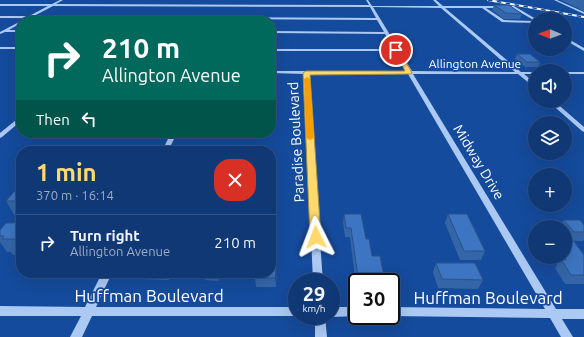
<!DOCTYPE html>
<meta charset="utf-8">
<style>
body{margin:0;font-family:Ubuntu,sans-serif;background:#1e437d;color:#f1f3f6;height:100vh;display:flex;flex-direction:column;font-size:15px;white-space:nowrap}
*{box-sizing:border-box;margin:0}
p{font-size:13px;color:#9cacc5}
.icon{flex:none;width:22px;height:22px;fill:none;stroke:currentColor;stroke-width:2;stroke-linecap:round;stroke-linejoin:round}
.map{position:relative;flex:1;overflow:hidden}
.panel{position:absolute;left:16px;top:146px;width:260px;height:132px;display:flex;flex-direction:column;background:#103875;border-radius:16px;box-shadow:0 4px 16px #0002,0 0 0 1px #305287}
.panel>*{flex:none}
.banner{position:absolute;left:16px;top:16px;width:260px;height:122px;border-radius:16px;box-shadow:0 4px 16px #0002,0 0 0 1px #305287;background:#00695c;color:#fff;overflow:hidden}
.needle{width:26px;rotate:271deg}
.controls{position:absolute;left:528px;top:12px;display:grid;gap:8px}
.controls a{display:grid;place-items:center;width:44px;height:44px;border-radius:50%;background:#103875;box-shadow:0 4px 16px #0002,0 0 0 1px #305287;font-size:20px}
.speed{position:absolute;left:288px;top:273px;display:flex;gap:8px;font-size:20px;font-weight:700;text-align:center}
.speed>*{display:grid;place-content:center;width:52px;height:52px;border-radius:50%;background:#103875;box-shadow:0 4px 16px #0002,0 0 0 1px #305287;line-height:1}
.speed small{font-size:10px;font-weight:400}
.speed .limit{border:2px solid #111;border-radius:6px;background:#fff;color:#111}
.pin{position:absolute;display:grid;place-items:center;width:34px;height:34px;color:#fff;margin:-17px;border:2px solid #fff;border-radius:50%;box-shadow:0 1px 4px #0007}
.me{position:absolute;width:44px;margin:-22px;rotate:357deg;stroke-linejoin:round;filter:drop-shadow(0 0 3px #0008)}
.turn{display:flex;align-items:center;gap:14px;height:84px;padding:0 20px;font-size:18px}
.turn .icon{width:52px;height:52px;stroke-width:2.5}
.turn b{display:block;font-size:28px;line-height:34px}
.then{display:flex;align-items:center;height:38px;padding:0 20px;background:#0003;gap:8px;font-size:15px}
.round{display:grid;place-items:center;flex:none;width:42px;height:42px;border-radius:16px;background:#1e437d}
.summary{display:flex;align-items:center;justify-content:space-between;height:68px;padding:0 20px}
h1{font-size:24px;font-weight:700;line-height:30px;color:#ffd96d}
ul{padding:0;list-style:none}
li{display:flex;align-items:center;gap:12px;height:56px;padding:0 20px;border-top:1px solid #305287}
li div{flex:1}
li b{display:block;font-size:15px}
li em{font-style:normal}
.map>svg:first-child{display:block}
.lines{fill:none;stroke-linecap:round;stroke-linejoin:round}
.minor{fill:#abc9f3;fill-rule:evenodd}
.rail-casing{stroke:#fff;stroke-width:2}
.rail{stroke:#154b9c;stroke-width:1.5;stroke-dasharray:4.5;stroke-linecap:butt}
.wall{fill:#3465a7}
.shaded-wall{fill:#2b5288}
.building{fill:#3d75c2;stroke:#2b5288}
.route{fill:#ffd96d;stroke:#a68d47}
.slow{fill:#f59e0b}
.labels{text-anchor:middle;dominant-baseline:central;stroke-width:3.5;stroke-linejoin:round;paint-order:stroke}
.far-street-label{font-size:12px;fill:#fff;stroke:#154b9c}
.street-label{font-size:14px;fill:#fff;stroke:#154b9c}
.near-street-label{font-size:17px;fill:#fff;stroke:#154b9c}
</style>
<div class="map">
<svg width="584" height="337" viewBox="0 0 584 337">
<rect width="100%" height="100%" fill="#154b9c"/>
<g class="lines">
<g class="minor">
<path d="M60,0H63L56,4L369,5L366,0H368L372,6H439L433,0H436L443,6H514L536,19L535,23L502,22L482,8H445L521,72H535V74H524L535,83V88L518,74H413L556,309H584V319H562L573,337H561L550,318L389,316H391V307L545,309L408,74H308L323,282H313L304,74L271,73V71H407L395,51H271V49H394L385,34L271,33V31L384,32L377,20L0,18V16H29L48,6H0V4H52ZM53,6L370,7L376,18L34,16ZM373,7L441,8L515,72L412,71ZM486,8H513L535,21L504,20Z"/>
<polygon points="554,0 557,0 584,12 584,14"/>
<polygon points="21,21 21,23 9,30 21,30 21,32 5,32 0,34 0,32"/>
<polygon points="565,37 584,48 584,51 565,40"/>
<rect x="0" y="47" width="21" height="2"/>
<rect x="565" y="72" width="19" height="2"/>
<polygon points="548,101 554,101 584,127 584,132 582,131"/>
<polygon points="21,116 21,121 2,137 0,138 0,133"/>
<polygon points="171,133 177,133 168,151 162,151"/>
<polygon points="102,273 112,273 96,307 297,307 297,316 299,316 92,316 82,337 70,337 81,316 0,316 0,306 85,307"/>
<polygon points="331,307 357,307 357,316 359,316 331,317 329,316 331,316"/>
<polygon points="315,316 325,316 327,337 315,337"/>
</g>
<g class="rail-casing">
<polyline id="rail" points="488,0 584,17"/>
</g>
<use href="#rail" class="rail"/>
</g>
<g class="wall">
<polygon points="561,0 584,0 584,11"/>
<polygon points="494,5 522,14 520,19 504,19 492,10"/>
<polygon points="517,54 540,62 538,67 525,67 515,59"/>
<polygon points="21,186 21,255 13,255 11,252 7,252 0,242 0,230 14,223 18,218 16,218 6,201"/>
<polygon points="271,209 276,209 276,218 275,236 271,236"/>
<polygon points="344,214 366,239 372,256 384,277 383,282 357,282 357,286 356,286 350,237 345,237 343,223"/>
<polygon points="448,214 485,251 481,260 460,260 445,223"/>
<polygon points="564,220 584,225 584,240 583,241 574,241 584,255 584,284 565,284 555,268 557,265 552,257 565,257 565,227 559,227"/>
<polygon points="277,256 277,265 276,287 256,287 255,278"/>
<polygon points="436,263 483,280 478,289 438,288 433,272"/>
<polygon points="137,273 171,273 169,280 139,279"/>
<polygon points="221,273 219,281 205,280 204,276"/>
</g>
<g class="shaded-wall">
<polygon points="276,209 276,218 275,236 275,227"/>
<polygon points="277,256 277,265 276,287 275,278"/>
<polygon points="167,273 171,273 169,280"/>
<polygon points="219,273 221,273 219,281 218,276"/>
</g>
<g class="building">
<polygon points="494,5 509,5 522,14 506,13"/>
<polygon points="517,54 530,54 540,62 527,62"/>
<polygon points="20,185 21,186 21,201 6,201"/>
<polygon points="271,209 276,209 275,227 271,227"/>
<polygon points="344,214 361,214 366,239 369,239 372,256 380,256 384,277 358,277 351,228 346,228"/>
<polygon points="448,214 467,214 485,251 464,251"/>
<polygon points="21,215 21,239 2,239 4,236 0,236 0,230 6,223 14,223"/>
<polygon points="564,220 580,220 584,225 584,232 574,232"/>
<polygon points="565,235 569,235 584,255 584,275 571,275 561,259 566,260 564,257 565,257"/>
<polygon points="271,256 277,256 275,278 255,278 256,273 271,273"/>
<polygon points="436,263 475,263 483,280 442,279"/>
<polygon points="205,273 219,273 218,276 204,276"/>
</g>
<polygon class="route" points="394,49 399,50 412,73 411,74 310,75 321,237 320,240 316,241 312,240 310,237 303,73 306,71 405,71 394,50"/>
<polygon class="slow" points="307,77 310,79 314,138 310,140 306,138 304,79"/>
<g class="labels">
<g class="far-street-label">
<text x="475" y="63">Allington Avenue</text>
</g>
<g class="street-label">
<text transform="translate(296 142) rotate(-93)">Paradise Boulevard</text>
<text transform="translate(479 162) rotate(59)">Midway Drive</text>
</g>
<g class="near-street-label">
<text x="149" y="295">Huffman Boulevard</text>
<text x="488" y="297">Huffman Boulevard</text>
</g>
</g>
</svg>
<div class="controls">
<a><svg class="needle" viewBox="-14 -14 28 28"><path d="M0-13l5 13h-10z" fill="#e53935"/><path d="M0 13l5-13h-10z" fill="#9cacc5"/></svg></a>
<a><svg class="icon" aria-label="sound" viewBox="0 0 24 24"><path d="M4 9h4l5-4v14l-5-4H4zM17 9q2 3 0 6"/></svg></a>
<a><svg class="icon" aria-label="layers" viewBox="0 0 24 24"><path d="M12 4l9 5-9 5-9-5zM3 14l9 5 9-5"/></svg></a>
<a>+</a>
<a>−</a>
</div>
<div class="speed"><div>29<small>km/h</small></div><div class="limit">30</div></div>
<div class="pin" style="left:396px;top:50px;background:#d93025"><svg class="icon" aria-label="arrive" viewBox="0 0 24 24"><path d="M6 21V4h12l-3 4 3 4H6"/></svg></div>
<svg class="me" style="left:316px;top:237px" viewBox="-20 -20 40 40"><path d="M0-17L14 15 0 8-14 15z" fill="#ffd96d" stroke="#fff" stroke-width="4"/></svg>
<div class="banner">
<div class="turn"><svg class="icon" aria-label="right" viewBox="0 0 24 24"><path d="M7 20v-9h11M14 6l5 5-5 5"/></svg><div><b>210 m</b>Allington Avenue</div></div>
<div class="then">Then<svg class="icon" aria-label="left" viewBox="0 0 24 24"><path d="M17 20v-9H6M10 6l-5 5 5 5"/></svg></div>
</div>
<section class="panel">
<div class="summary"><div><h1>1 min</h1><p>370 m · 16:14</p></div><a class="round" style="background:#d93025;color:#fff"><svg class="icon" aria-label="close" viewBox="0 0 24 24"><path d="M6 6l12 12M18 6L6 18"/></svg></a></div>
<ul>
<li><svg class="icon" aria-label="right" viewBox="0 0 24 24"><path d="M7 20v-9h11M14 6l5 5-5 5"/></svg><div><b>Turn right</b><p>Allington Avenue</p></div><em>210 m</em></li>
</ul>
</section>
</div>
